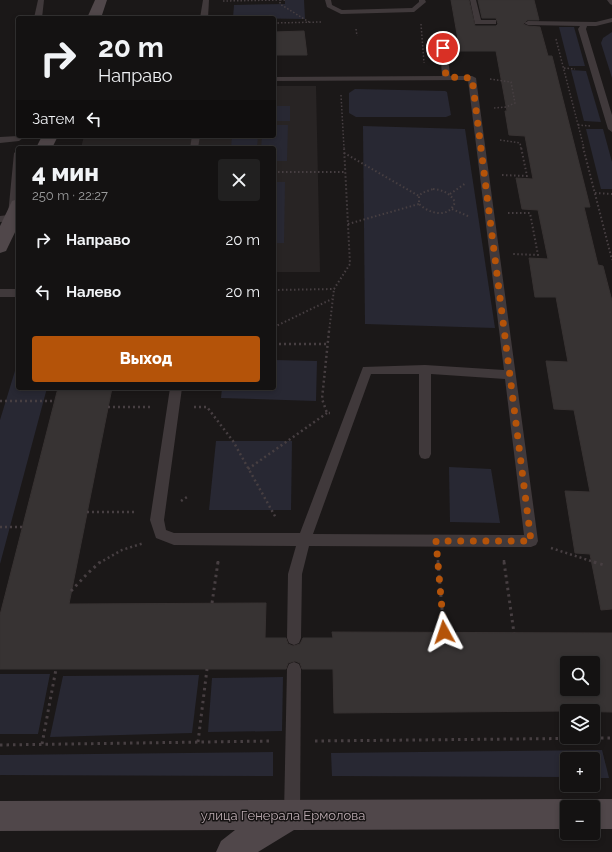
<!DOCTYPE html>
<html lang="ru">
<meta charset="utf-8">
<style>
body{margin:0;font-family:Raleway,sans-serif;background:#212020;color:#f1f3f6;height:100vh;display:flex;flex-direction:column;font-size:15px;white-space:nowrap}
*{box-sizing:border-box;margin:0}
p{font-size:13px;color:#9d9e9f}
.icon{flex:none;width:22px;height:22px;fill:none;stroke:currentColor;stroke-width:2;stroke-linecap:round;stroke-linejoin:round}
.map{position:relative;flex:1;overflow:hidden}
.details{position:absolute;left:16px;top:146px;width:260px;height:244px;display:flex;flex-direction:column;background:#141212;border-radius:4px;box-shadow:0 2px 6px #0003,0 0 0 1px #333232}
.details>*{flex:none}
.top-card{position:absolute;left:16px;top:16px;width:260px;height:122px;border-radius:4px;box-shadow:0 2px 6px #0003,0 0 0 1px #333232;background:#141212;color:#f1f3f6;overflow:hidden}
.fabs{position:absolute;left:560px;top:656px;display:grid;gap:8px}
.fabs a{display:grid;place-items:center;width:40px;height:40px;border-radius:4px;background:#141212;box-shadow:0 2px 6px #0003,0 0 0 1px #333232;font-size:20px}
.pin{position:absolute;display:grid;place-items:center;width:34px;height:34px;color:#fff;margin:-17px;border:2px solid #fff;border-radius:50%;box-shadow:0 1px 4px #0007}
.me{position:absolute;width:44px;margin:-22px;rotate:355deg;stroke-linejoin:round;filter:drop-shadow(0 0 3px #0008)}
.turn{display:flex;align-items:center;gap:14px;height:84px;padding:0 16px;font-size:18px}
.turn .icon{width:52px;height:52px;stroke-width:2.5}
.turn b{display:block;font-size:28px;line-height:34px}
.then{display:flex;align-items:center;height:38px;padding:0 16px;background:#0003;gap:8px;font-size:15px}
.round{display:grid;place-items:center;flex:none;width:42px;height:42px;border-radius:4px;background:#212020}
.head{display:flex;align-items:center;justify-content:space-between;height:68px;padding:0 16px}
h1{font-size:24px;font-weight:800;line-height:30px}
.primary-button{display:flex;gap:8px;margin-top:auto;padding:8px 16px}
.primary-button a{flex:1;height:46px;border-radius:4px;background:#b45309;color:#fff;font-size:16px;font-weight:800;line-height:46px;text-align:center}
ul{padding:0;list-style:none}
li{display:flex;align-items:center;gap:12px;height:52px;padding:0 16px}
li div{flex:1}
li b{display:block;font-size:15px}
li em{font-style:normal}
.map>svg:first-child{display:block}
.built{fill:#282424}
.green{fill:#282833}
.building{fill:#373333;stroke:#373232;fill-rule:evenodd}
.lines{fill:none;stroke-linecap:round;stroke-linejoin:round}
.path-far3{stroke:#473f42;stroke-width:1.5;stroke-dasharray:1.5 2;stroke-linecap:butt}
.path-far2{stroke:#473f42;stroke-width:2;stroke-dasharray:1.5 2.5;stroke-linecap:butt}
.path-far1{stroke:#473f42;stroke-width:2.5;stroke-dasharray:2 3;stroke-linecap:butt}
.path{stroke:#473f42;stroke-width:3;stroke-dasharray:2.5 4;stroke-linecap:butt}
.lane{fill:#40393b;fill-rule:evenodd}
.secondary{fill:#50474a;fill-rule:evenodd}
.route{stroke:#b45309;stroke-width:7;stroke-dasharray:0 12.6}
.labels{text-anchor:middle;dominant-baseline:central;stroke-width:3;stroke-linejoin:round;paint-order:stroke}
.near-street-label{font-size:13px;fill:#bbaab0;stroke:#161313}
</style>
<div class="map">
<svg width="612" height="852" viewBox="0 0 612 852">
<rect width="100%" height="100%" fill="#1b1818"/>
<polygon class="built" points="274,86 316,86 320,272 274,272 274,148 81,148 84,136 274,136"/>
<g class="green">
<polygon points="285,0 304,0 305,19 233,18 234,5 285,4"/>
<polygon points="559,27 574,27 585,66 569,66"/>
<polygon points="612,32 612,78 601,43 603,38"/>
<polygon points="571,70 586,71 601,122 584,121"/>
<polygon points="355,89 445,91 447,92 451,115 446,117 356,117 349,113 349,93"/>
<rect x="274" y="106" width="16" height="15"/>
<polygon points="274,125 288,125 287,161 274,161 274,148 261,148 262,136 274,136"/>
<polygon points="363,126 465,129 495,328 365,324"/>
<polygon points="586,129 603,129 612,162 612,189 601,189"/>
<polygon points="232,136 258,136 257,148 231,148"/>
<polygon points="274,182 285,182 284,243 274,243"/>
<polygon points="274,360 317,361 316,401 221,398 222,388 274,388"/>
<polygon points="18,361 18,388 47,388 0,564 0,420"/>
<polygon points="216,441 292,441 291,510 209,510"/>
<polygon points="449,467 491,469 500,523 450,522"/>
<polygon points="0,674 50,674 38,734 0,734"/>
<polygon points="199,675 192,733 50,737 63,676"/>
<polygon points="283,677 282,731 208,732 212,678"/>
<polygon points="602,750 609,778 593,778 593,759 567,759 567,777 332,776 331,753"/>
<polygon points="273,752 273,776 0,775 0,755"/>
</g>
<g class="building">
<polygon points="451,0 469,0 475,26 496,26 498,24 496,18 482,18 478,0 534,0 539,20 527,20 523,24 528,26 540,27 548,56 552,56 590,207 584,207 598,265 603,266 612,301 612,609 601,610 590,554 575,553 565,491 590,492 574,410 554,409 546,361 568,362 556,297 535,297 529,258 548,259 538,210 522,209 516,178 533,179 525,136 509,135 505,111 507,111 496,51 460,51"/>
<polygon points="304,31 307,55 274,55 274,32"/>
<path d="M58,388H112L69,604L266,603L265,638H286L288,644L293,646L300,644L303,638H333L332,632L612,633V712L567,711L334,713L333,669H302L300,663L295,661L288,663L286,669H0V615ZM567,663H593V689H567Z"/>
</g>
<g class="lines">
<g class="path-far3">
<polyline points="285,0 280,0 280,4 309,22"/>
<polyline points="223,1 280,0"/>
<polyline points="274,23 321,22"/>
<polyline points="421,24 424,63"/>
<polyline points="356,29 357,36"/>
<polyline points="556,39 584,148"/>
<polyline points="564,68 575,69"/>
<polyline points="490,79 511,82 515,103 506,107 494,108"/>
<polyline points="341,95 344,148"/>
<polyline points="578,125 591,126"/>
<polyline points="500,140 520,143 521,148"/>
</g>
<g class="path-far2">
<polyline points="583,147 612,260"/>
<polyline points="344,153 419,196"/>
<polyline points="274,172 345,172"/>
<polyline points="502,175 527,176 521,147"/>
<path d="M433,189C443,190 450,193 455,202C449,219 430,214 419,204V196L422,193Z"/>
<polyline points="595,193 612,194"/>
<polyline points="450,194 466,183"/>
<polyline points="452,209 470,217"/>
<polyline points="508,213 530,213 538,255 513,254"/>
<polyline points="348,224 419,204"/>
<polyline points="274,290 334,289 350,264 344,147"/>
<polyline points="274,327 332,299"/>
<polyline points="329,332 334,289"/>
</g>
<g class="path-far1">
<polyline points="329,331 322,399 327,413 330,413"/>
<polyline points="274,344 328,344"/>
<polyline points="0,401 54,401"/>
<polyline points="108,407 153,407"/>
<polyline points="194,407 207,407 233,441 276,518"/>
<polyline points="248,469 327,413"/>
<polyline points="181,501 187,497"/>
<polyline points="87,512 136,512"/>
<polyline points="0,527 22,527"/>
<polyline points="551,548 597,563"/>
<polyline points="438,560 438,563"/>
<polyline points="504,560 504,563"/>
<polyline points="99,563 122,550 144,543"/>
<polyline points="218,563 218,560"/>
</g>
<g class="path">
<polyline points="438,562 444,632"/>
<polyline points="504,562 514,633"/>
<polyline points="594,562 604,565"/>
<polyline points="71,591 87,574 100,562"/>
<polyline points="212,603 218,562"/>
<polyline points="315,741 612,738"/>
<polyline points="198,742 207,669"/>
<polyline points="42,744 56,669"/>
<polyline points="0,745 272,741"/>
</g>
<g class="lane">
<polygon points="38,0 44,0 42,18 34,18"/>
<polygon points="203,0 209,0 208,18 200,18"/>
<polygon points="325,0 331,0 332,5 342,10 412,8 419,2 419,0 425,0 426,2 414,12 341,14 327,7"/>
<polygon points="470,0 476,0 481,20 496,20 496,24 475,24"/>
<polygon points="607,0 612,0 612,5 610,4"/>
<polygon points="612,18 612,22 596,26 587,26 586,29 612,115 612,132 608,129 578,29 580,26 528,25 524,23 528,21 596,22"/>
<path d="M439,32H442L446,34L450,76H472L476,78L538,541L536,545L531,547L309,546L302,574L301,638L299,643L294,645L289,643L287,638L288,574L296,546L174,545L156,538L150,520L170,388H182L164,520L166,530L174,533H300L363,367L425,365L504,370L468,80L274,81V77L442,76ZM371,374H419V454L421,458L425,459L429,458L431,454V374L505,379L524,535L313,534Z"/>
<polygon points="18,136 22,136 23,138 19,141 0,143 0,137"/>
<polygon points="192,136 200,136 198,148 190,148"/>
<polygon points="18,150 17,218 12,221 0,222 0,216 8,215 14,153"/>
<rect x="0" y="289" width="18" height="8"/>
<polygon points="294,662 299,664 301,669 300,814 298,820 292,822 286,820 284,814 287,669 289,664"/>
</g>
<g class="secondary">
<polygon points="95,0 107,0 101,18 87,18"/>
<polygon points="42,136 58,136 52,148 36,148"/>
<polygon points="18,199 18,226 6,251 0,253 0,226 12,201"/>
<polygon points="567,799 578,803 579,807 567,807 567,829 294,830 258,852 216,852 221,841 235,830 0,831 0,801"/>
<polygon points="593,799 612,799 612,829 593,829 593,807 581,807 582,803"/>
</g>
</g>
<g class="lines">
<polyline class="route" points="443,48 446,77 472,78 531,541 436,541 444,632"/>
</g>
<g class="labels">
<g class="near-street-label">
<text x="283" y="815">улица Генерала Ермолова</text>
</g>
</g>
</svg>
<div class="fabs">
<a><svg class="icon" aria-label="search" viewBox="0 0 24 24"><circle cx="10" cy="10" r="6"/><path d="M15 15l6 6"/></svg></a>
<a><svg class="icon" aria-label="layers" viewBox="0 0 24 24"><path d="M12 4l9 5-9 5-9-5zM3 14l9 5 9-5"/></svg></a>
<a>+</a>
<a>−</a>
</div>
<div class="pin" style="left:443px;top:48px;background:#d93025"><svg class="icon" aria-label="arrive" viewBox="0 0 24 24"><path d="M6 21V4h12l-3 4 3 4H6"/></svg></div>
<svg class="me" style="left:444px;top:632px" viewBox="-20 -20 40 40"><path d="M0-17L14 15 0 8-14 15z" fill="#b45309" stroke="#fff" stroke-width="4"/></svg>
<div class="top-card">
<div class="turn"><svg class="icon" aria-label="right" viewBox="0 0 24 24"><path d="M7 20v-9h11M14 6l5 5-5 5"/></svg><div><b>20 m</b>Направо</div></div>
<div class="then">Затем<svg class="icon" aria-label="left" viewBox="0 0 24 24"><path d="M17 20v-9H6M10 6l-5 5 5 5"/></svg></div>
</div>
<section class="details">
<div class="head"><div><h1>4 мин</h1><p>250 m · 22:27</p></div><a class="round"><svg class="icon" aria-label="close" viewBox="0 0 24 24"><path d="M6 6l12 12M18 6L6 18"/></svg></a></div>
<ul>
<li><svg class="icon" aria-label="right" viewBox="0 0 24 24"><path d="M7 20v-9h11M14 6l5 5-5 5"/></svg><div><b>Направо</b></div><em>20 m</em></li>
<li><svg class="icon" aria-label="left" viewBox="0 0 24 24"><path d="M17 20v-9H6M10 6l-5 5 5 5"/></svg><div><b>Налево</b></div><em>20 m</em></li>
</ul>
<div class="primary-button"><a>Выход</a></div>
</section>
</div>
